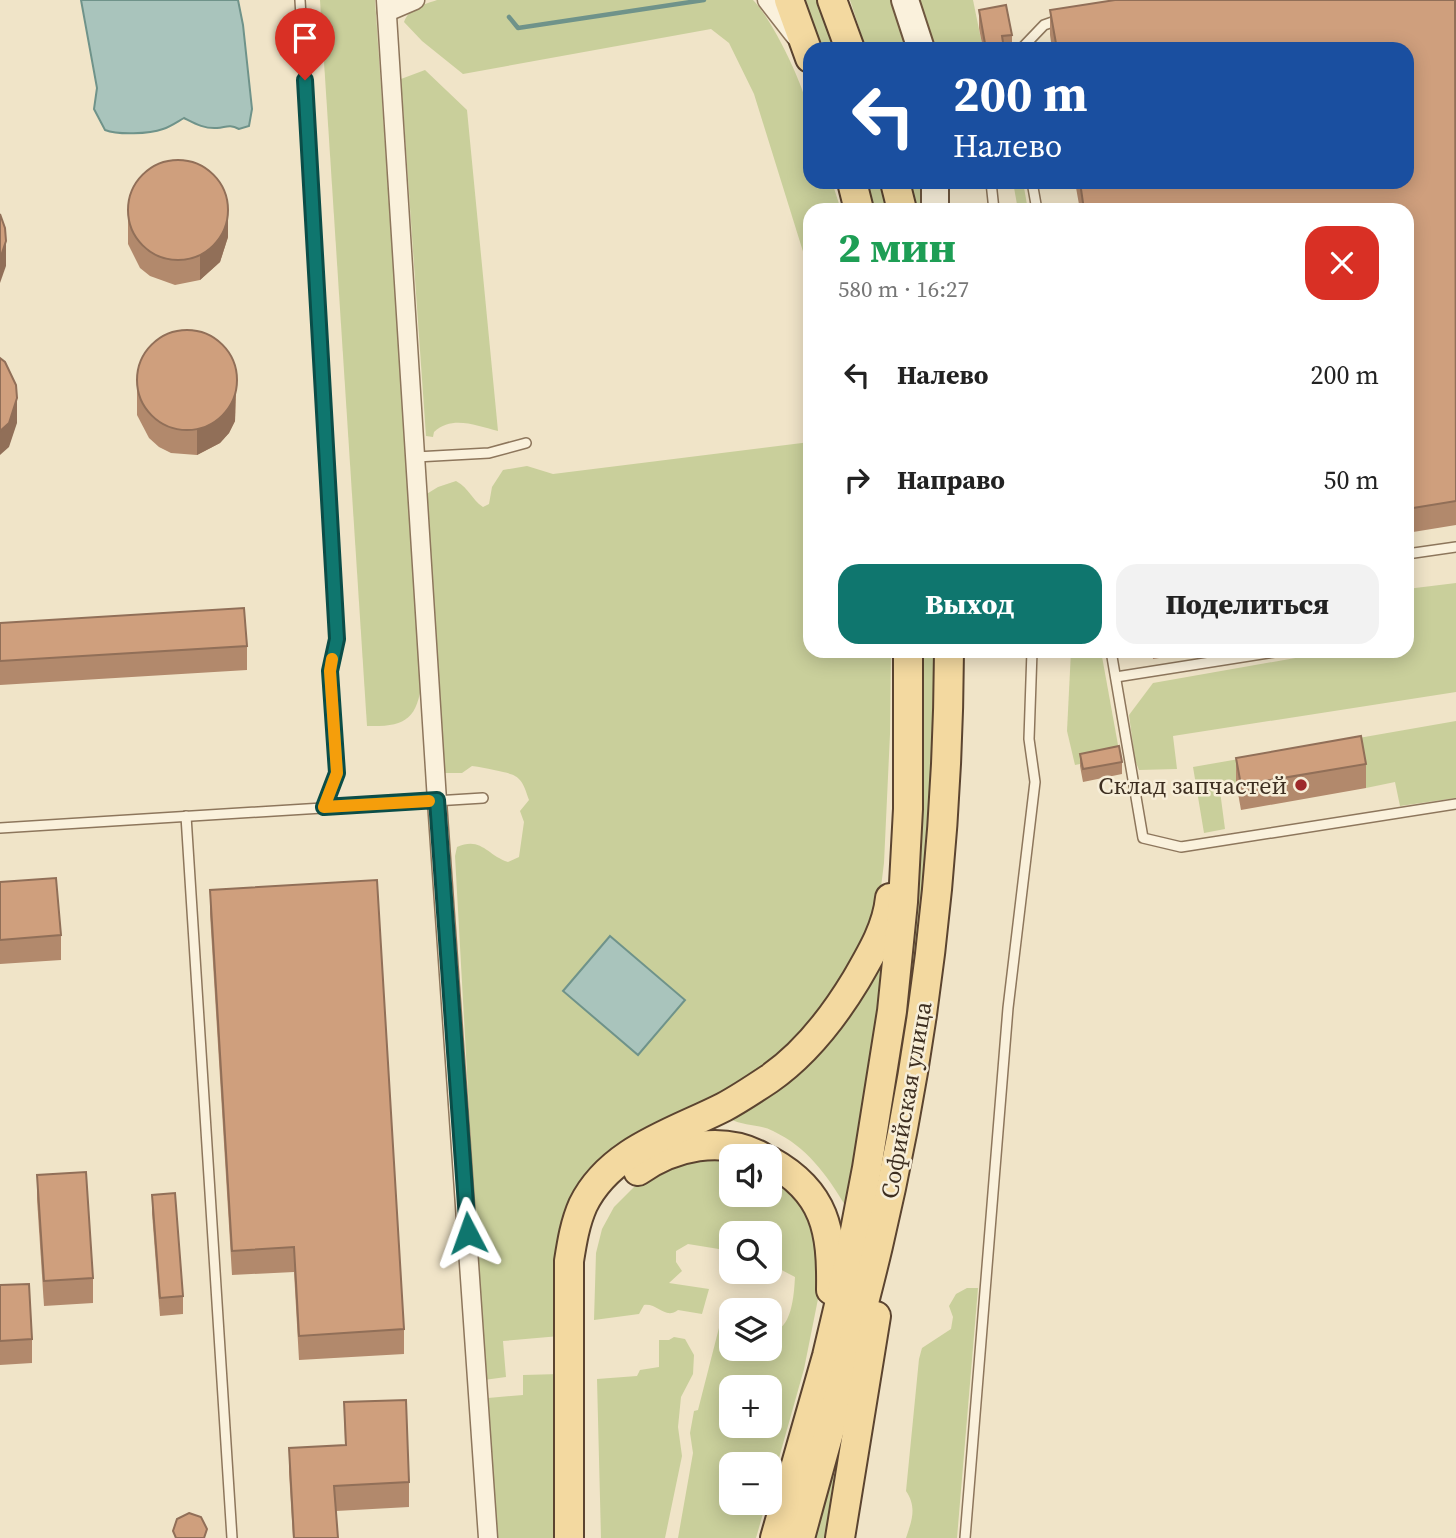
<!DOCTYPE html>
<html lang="ru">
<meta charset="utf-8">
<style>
body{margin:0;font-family:"Source Serif 4",serif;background:#f2f2f2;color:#222;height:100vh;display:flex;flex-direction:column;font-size:26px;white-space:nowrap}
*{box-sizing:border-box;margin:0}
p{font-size:23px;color:#767676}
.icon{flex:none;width:38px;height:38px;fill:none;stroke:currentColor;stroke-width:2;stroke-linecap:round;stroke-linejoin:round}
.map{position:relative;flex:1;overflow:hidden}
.sheet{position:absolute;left:803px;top:203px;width:611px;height:455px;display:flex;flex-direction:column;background:#fff;border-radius:21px;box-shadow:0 4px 18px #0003}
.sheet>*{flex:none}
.guide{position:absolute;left:803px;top:42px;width:611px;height:147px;border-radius:21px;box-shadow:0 4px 18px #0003;background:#1a4fa0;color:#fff;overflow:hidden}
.controls{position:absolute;left:719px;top:1144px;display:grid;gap:14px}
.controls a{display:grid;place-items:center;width:63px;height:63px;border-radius:14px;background:#fff;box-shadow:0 4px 18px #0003;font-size:35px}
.pin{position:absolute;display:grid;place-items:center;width:60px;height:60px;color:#fff;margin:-72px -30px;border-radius:50% 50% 50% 0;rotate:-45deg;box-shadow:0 0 7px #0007}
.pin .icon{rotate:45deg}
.me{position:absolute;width:77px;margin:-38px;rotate:356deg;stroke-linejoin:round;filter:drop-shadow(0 0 5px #0008)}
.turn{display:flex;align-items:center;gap:24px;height:147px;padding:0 35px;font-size:32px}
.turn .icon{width:91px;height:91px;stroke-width:2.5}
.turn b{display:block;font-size:49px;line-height:60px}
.round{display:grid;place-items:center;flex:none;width:74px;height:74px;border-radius:21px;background:#f2f2f2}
.headline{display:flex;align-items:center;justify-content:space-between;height:119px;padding:0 35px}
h1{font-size:42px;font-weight:800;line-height:52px;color:#1e9e55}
.button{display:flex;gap:14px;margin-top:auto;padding:14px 35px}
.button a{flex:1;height:80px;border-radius:21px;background:#0f766e;color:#fff;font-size:28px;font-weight:800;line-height:80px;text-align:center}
.button a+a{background:#f2f2f2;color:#222}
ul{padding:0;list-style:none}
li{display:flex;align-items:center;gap:21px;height:105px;padding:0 35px}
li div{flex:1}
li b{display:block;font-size:26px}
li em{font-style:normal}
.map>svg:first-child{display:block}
.green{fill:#c9cf9b;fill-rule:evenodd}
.water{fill:#a9c4bc;stroke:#6f938a;stroke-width:2}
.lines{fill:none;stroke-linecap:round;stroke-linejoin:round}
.stream{stroke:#6f938a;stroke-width:4.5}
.lane-casing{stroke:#8d765c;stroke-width:12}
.street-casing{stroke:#8d765c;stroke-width:21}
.secondary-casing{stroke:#6f573f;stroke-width:30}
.primary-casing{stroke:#5b4430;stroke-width:32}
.lane{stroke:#faf1dc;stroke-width:9}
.street{stroke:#faf1dc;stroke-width:18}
.secondary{stroke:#faf1dc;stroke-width:26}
.primary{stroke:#f3d9a0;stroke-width:28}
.wall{fill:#b2896c}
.shaded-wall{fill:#916f58}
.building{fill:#cf9f7d;stroke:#916f58;stroke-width:2}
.route-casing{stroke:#0a4d48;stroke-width:18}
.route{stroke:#0f766e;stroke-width:12}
.slow{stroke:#f59e0b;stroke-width:12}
.poi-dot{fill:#9e2a2b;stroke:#f7eed8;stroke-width:2.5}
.labels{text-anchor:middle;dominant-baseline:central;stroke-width:5;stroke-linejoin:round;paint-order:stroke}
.poi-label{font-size:24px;fill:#3d2e20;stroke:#f7eed8;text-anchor:end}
.street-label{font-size:24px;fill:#3d2e20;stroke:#f7eed8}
</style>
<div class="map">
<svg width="1456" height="1538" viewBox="0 0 1456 1538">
<rect width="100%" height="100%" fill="#f0e4c8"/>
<g class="green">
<path d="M320,0H375L422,681C417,720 405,727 367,726Z"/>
<path d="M437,0H753C773,20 806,89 810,117C813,137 810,161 810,182H832L841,210H810V274L754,94L729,43L711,29L463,74L422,41L404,22C410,7 423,5 437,0Z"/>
<polygon points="802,0 818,0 836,49 820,49"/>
<polygon points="850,0 896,0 912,49 866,49"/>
<polygon points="912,0 973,0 983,49 925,49"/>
<path d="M425,70L467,110L498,431C476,426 453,415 434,432L433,437L426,436L401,79Z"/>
<polygon points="863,182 879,182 886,210 873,210"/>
<polygon points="908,182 923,182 922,210 912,210"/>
<polygon points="1013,182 1023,182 1028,210 1018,210"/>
<path d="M810,442V651H891L890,734L884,863L880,895L854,962L838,994L783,1059L609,1157L560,1336L503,1341L506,1377L484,1380L455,856L457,847C481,836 487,855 508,862L519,857L524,822L520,811L529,800C521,775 518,775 494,770C486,768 480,767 472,766L462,773H444L425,495L438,487L456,481C470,489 471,499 483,507L489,504L492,487L503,470L527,466L553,474Z"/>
<polygon points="1456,583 1456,692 1173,736 1177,769 1139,770 1135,760 1129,715 1153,683 1335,651 1407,651 1407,589"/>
<polygon points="919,651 934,651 929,843 908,1019 878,1194"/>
<polygon points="1071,651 1101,651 1120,756 1075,765 1067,731"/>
<polygon points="1456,721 1456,798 1400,806 1395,782 1366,788 1236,782 1237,788 1220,791 1225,829 1204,833 1193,767"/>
<path d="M877,965L882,969L883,974L852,1204L845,1205C826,1174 807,1147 773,1131C759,1124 743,1126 730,1119Z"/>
<path d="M685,1158H731L732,1195H770V1173L808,1209L824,1269L804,1369L770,1490V1465H732V1503H766L756,1538H678L693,1453L690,1433L694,1411L698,1410L721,1320L731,1318L732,1349H770V1332C792,1331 794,1295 795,1277L770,1264V1234H732L731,1251L688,1244L676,1251V1262L682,1271L669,1283L709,1289L702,1314L678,1310C665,1320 658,1303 644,1305L639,1314L594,1320L596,1253L602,1229L614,1207L648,1173ZM732,1388H770V1426H732Z"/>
<path d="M967,1288H978L957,1538H906C912,1520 917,1507 906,1491L919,1359L922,1348L951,1329L953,1317L949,1306L956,1294Z"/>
<polygon points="674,1337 685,1339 694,1355 693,1374 681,1397 678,1427 682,1456 665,1538 601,1538 597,1379 637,1376 640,1370 659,1367 659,1340 669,1340"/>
<polygon points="560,1374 562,1538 496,1538 488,1398 523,1395 523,1375"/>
<polygon points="834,1474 836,1475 831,1538 813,1538"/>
</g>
<g class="water">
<path d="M81,0H238L243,25L252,109L249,126L239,129C229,124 227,127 217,128C204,129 194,123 184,118C177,122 170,127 163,129C149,134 118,135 105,130L94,109L97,88Z"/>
<polygon points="610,936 685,1000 638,1055 563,991"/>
</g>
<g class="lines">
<polyline class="stream" points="509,17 518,28 704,0"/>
<g class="lane-casing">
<g id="lane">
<polyline points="300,0 329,478 337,639 330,671 337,773 324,807"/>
<polyline points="1021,49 1044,25 1061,19"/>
<polyline points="991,182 994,210"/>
<polyline points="1032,182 1037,210"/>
<polyline points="416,457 489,453 526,443"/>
<polyline points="1407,554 1456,547"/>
<polyline points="1111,651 1143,838 1181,847 1456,804"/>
<polyline points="1116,677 1281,651"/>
<polyline points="186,816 232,1538"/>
<polyline points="0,828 483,798"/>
<polyline points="965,1538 1008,1008 1035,782 1029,739 1032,651"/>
</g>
</g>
<g class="street-casing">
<g id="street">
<polyline points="386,0 437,801 488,1538"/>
<polyline points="767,0 795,36"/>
<polyline points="387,12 415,0"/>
</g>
</g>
<g class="secondary-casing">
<g id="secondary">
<polyline points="905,0 921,49"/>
<polyline points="935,210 935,182"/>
</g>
</g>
<g class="primary-casing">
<g id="primary">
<polyline points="789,0 810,58"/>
<polyline points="832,0 850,49"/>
<polyline points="852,182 859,210"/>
<polyline points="895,182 902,210"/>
<path d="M770,1161C826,1192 832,1231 831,1290"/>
<path d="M638,1171C673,1146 722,1135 762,1157"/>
<path d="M569,1538V1261C572,1242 575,1223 583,1205C610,1150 673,1133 724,1107C739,1099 754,1089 769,1079C805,1054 833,1018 856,980C871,954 887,928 890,898"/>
<polyline points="775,1538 827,1356 848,1267 867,1168 892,1011 903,902 908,809 908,651"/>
<path d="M800,1538C826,1441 855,1344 878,1246C924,1051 948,851 949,651"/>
<polyline points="840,1538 876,1316"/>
</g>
</g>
<use href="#lane" class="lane"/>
<use href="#street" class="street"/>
<use href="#secondary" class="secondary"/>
<use href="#primary" class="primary"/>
</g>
<g class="wall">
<polygon points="1456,5 1456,525 1407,533 1407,210 1080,210 1075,182 1407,182 1407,49 1052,49 1050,35 1050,10"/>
<polygon points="979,10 1012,35 1012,49 983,49 979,28"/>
<polygon points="128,220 228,237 220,262 200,280 175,285 150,276 140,268 128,244"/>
<polygon points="137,390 236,395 235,421 229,433 220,443 197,455 171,453 159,447 149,438 137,415"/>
<polygon points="0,623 247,646 247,670 0,685"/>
<polygon points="1152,651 1202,651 1153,659"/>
<polygon points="1080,754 1122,762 1122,774 1083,782 1080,766"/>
<polygon points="1236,758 1366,764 1366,788 1241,810 1236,782"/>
<polygon points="0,882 61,935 61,960 0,964"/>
<polygon points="210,890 404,1329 404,1354 299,1360 294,1272 232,1275 210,914"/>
<polygon points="37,1175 93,1278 93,1303 44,1306 37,1199"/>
<polygon points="152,1195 183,1296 183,1314 160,1316 152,1213"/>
<polygon points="0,1285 32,1339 32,1363 0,1365"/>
<polygon points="344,1402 409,1482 409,1507 336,1511 338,1538 293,1538 289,1472 289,1448 345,1445"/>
</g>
<g class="shaded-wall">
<polygon points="228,213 228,237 220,262 200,280 200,255"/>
<polygon points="6,241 6,266 0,283 0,259"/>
<polygon points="236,370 235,421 229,433 220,443 197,455 197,430"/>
<polygon points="17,398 17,423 9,447 0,455 0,431"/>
</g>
<g class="building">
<polygon points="1115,0 1455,0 1456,501 1407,509 1407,210 1084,210 1080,182 1407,182 1407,49 1057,49 1050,10"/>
<polygon points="1006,5 1012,35 1002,36 1004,49 986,49 979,10"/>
<circle cx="178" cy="210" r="50"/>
<polygon points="0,214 5,228 6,241 0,259"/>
<circle cx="187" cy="380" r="50"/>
<polygon points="0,358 5,362 16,385 17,398 9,423 0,431"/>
<polygon points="244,608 247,646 0,661 0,623"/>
<polygon points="1361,736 1366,764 1241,785 1236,758"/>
<polygon points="1119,746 1122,762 1083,769 1080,754"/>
<polygon points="56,878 61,935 0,940 0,882"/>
<polygon points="377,880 404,1329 299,1336 294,1247 232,1251 210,890"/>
<polygon points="86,1172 93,1278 44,1281 37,1175"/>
<polygon points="175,1193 183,1296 160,1298 152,1195"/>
<polygon points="29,1284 32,1339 0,1341 0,1285"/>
<polygon points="406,1400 409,1482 334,1486 338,1538 294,1538 289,1448 346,1445 344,1402"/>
<polygon points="189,1513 201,1517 207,1529 204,1538 176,1538 173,1531 177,1519"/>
</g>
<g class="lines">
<g class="route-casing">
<polyline id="route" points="305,80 337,639 330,671 337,773 324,807 437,800 468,1233"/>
</g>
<use href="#route" class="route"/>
<polyline class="slow" points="332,659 330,671 337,773 324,807 429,801"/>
</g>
<circle class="poi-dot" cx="1301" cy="785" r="7"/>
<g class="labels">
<g class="poi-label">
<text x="1287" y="785">Склад запчастей</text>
</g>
<g class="street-label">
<text transform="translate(906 1100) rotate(-80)">Софийская улица</text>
</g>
</g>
</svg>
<div class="controls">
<a><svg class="icon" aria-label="sound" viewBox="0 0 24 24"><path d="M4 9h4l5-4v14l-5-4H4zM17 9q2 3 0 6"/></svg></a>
<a><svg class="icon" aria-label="search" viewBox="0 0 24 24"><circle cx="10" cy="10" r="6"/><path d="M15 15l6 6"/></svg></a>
<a><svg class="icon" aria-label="layers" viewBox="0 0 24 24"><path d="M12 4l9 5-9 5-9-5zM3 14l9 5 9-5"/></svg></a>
<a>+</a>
<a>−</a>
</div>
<div class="pin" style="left:305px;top:80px;background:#d93025"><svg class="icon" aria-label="arrive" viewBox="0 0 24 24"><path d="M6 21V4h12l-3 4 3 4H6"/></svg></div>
<svg class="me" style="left:468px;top:1233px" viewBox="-20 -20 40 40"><path d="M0-17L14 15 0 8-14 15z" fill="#0f766e" stroke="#fff" stroke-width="4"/></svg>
<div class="guide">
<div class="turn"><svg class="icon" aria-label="left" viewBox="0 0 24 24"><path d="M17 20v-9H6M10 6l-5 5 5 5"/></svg><div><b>200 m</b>Налево</div></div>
</div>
<section class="sheet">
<div class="headline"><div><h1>2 мин</h1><p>580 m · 16:27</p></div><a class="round" style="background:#d93025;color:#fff"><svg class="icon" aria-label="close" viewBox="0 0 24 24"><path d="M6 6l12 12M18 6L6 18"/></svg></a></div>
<ul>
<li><svg class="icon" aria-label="left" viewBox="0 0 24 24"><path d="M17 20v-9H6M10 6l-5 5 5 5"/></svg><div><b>Налево</b></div><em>200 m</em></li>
<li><svg class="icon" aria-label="right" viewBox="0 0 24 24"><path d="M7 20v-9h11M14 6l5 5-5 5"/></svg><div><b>Направо</b></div><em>50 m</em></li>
</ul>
<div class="button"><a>Выход</a><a>Поделиться</a></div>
</section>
</div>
